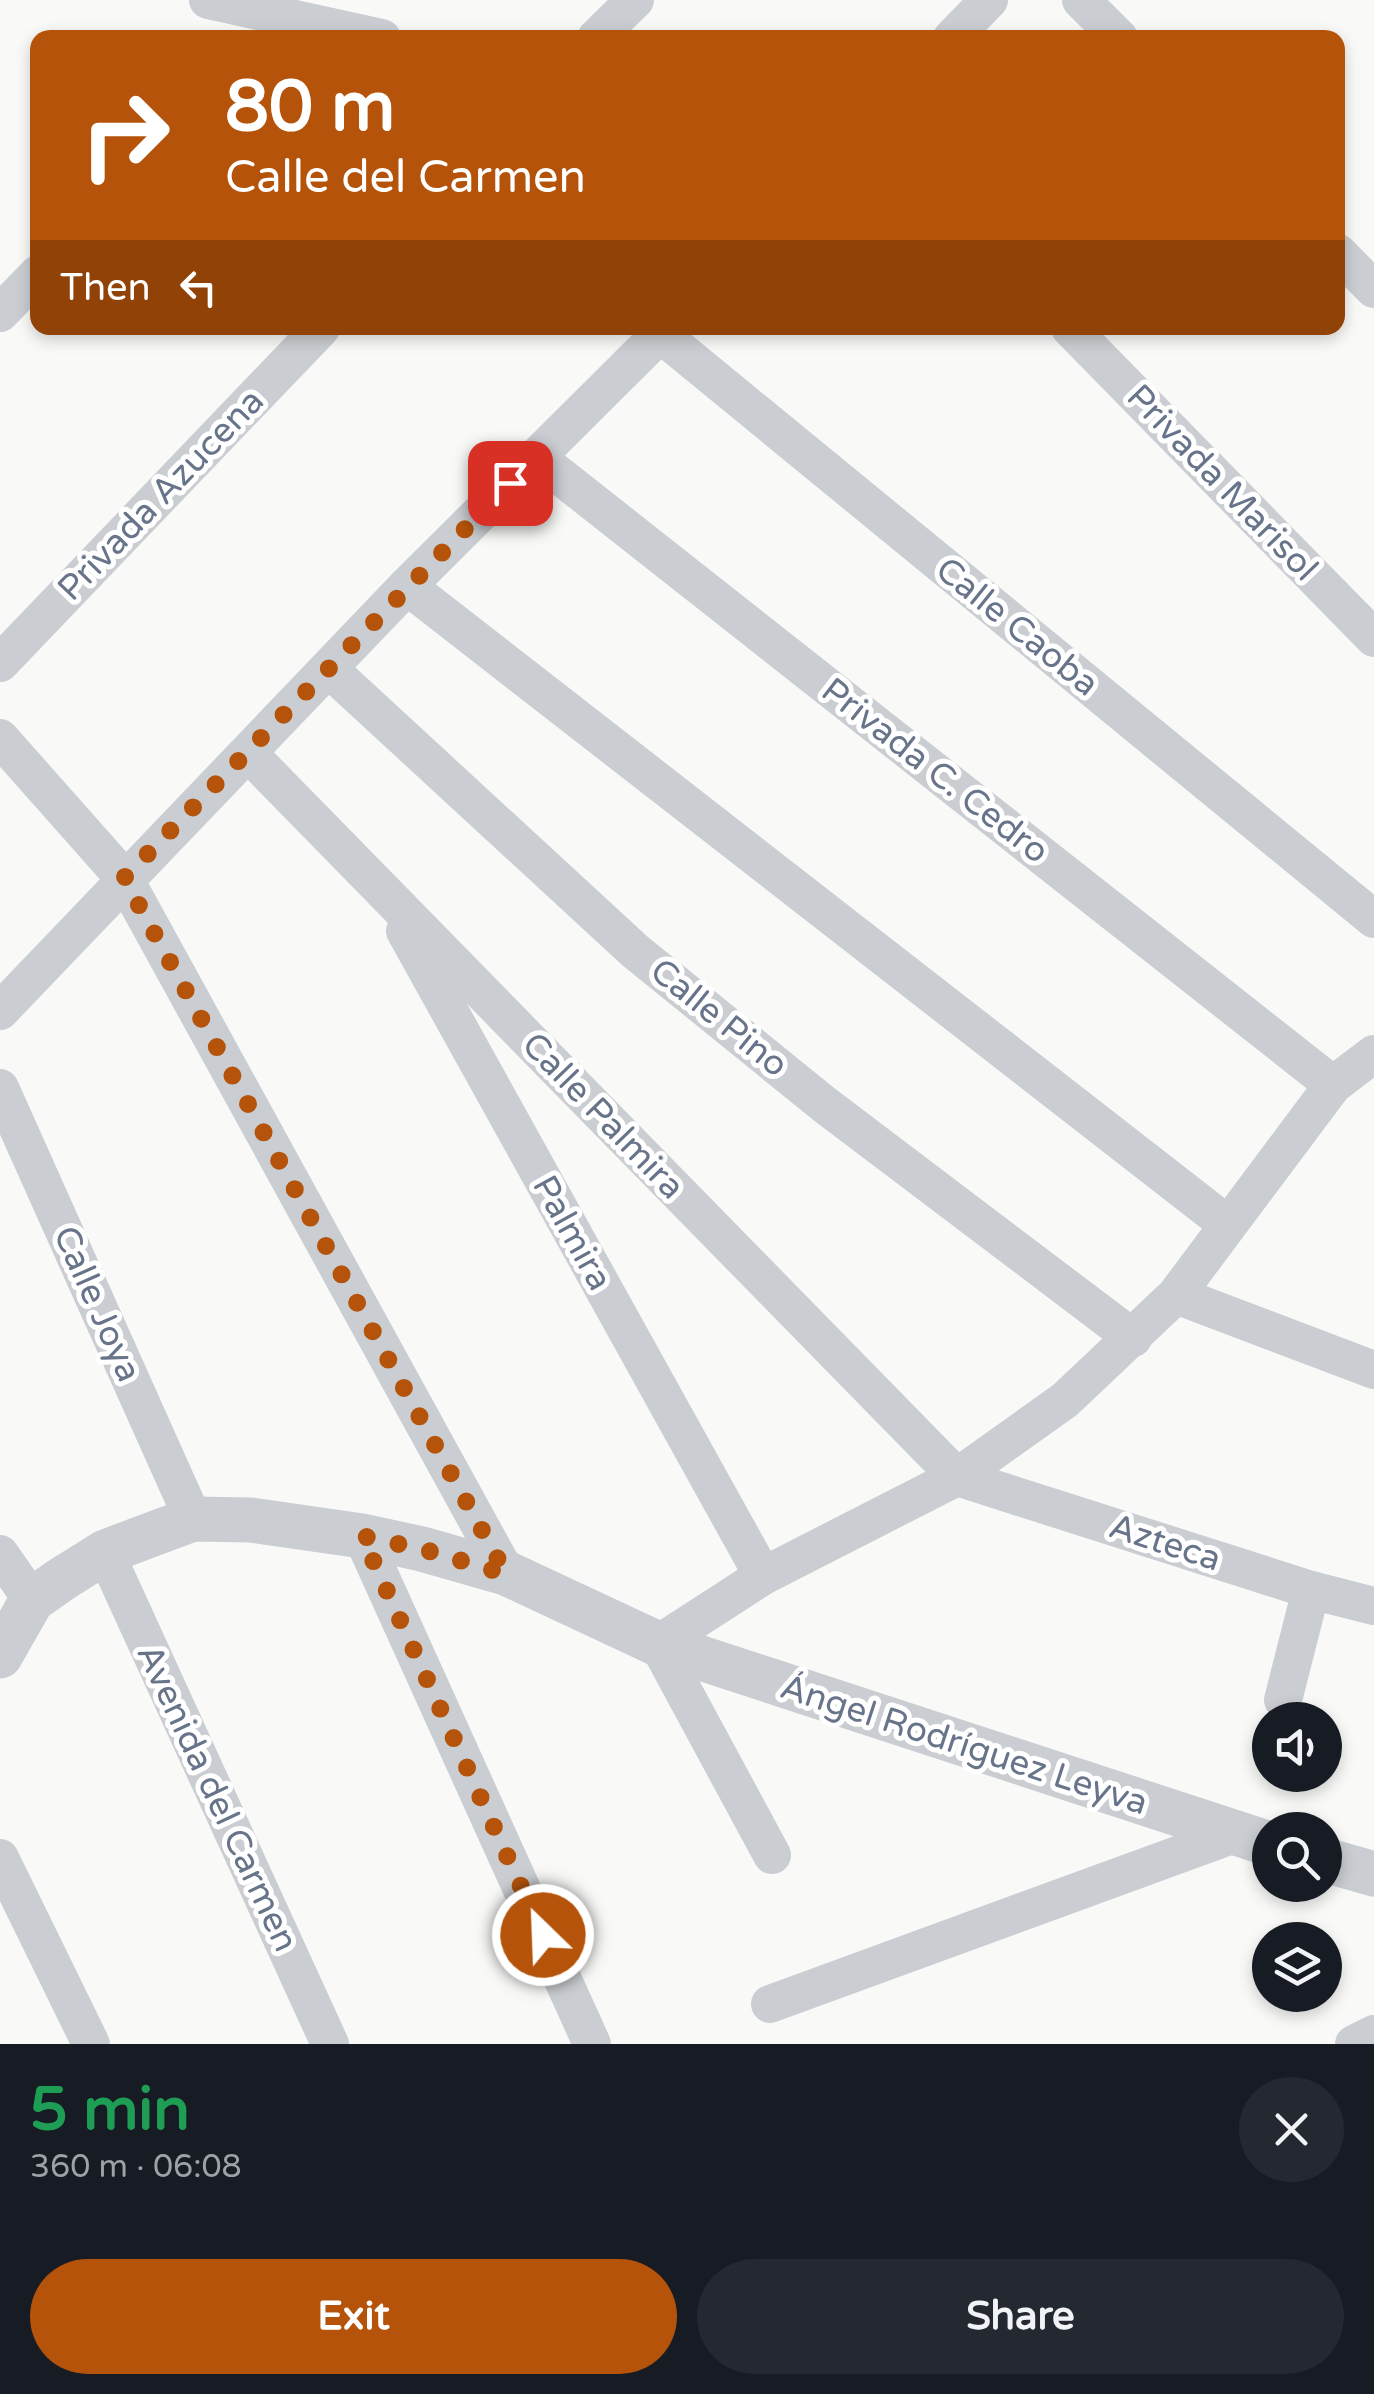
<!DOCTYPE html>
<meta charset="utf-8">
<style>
body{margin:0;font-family:"Varela Round",sans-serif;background:#242831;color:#f1f3f6;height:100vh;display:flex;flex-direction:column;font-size:38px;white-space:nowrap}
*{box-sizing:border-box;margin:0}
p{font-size:32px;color:#9ea1a6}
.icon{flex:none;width:55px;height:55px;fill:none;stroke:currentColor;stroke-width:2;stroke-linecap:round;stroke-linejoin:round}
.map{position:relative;height:2044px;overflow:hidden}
.panel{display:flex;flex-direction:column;background:#171b24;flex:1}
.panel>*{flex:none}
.top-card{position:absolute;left:30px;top:30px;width:1315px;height:305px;border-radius:20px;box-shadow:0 5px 15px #0003;background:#b45309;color:#fff;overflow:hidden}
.buttons{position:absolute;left:1252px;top:1702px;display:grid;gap:20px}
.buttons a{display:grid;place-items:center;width:90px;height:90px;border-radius:50%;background:#171b24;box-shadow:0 5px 15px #0003;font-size:50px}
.pin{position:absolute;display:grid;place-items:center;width:85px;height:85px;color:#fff;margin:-42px;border-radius:20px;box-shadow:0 5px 15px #0006}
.me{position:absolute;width:110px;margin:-55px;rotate:336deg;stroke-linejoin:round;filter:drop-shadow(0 0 8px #0008)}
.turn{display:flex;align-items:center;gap:35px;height:210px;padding:0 30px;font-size:45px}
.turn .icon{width:130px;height:130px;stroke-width:2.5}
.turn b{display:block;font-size:70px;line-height:85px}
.then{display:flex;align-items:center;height:95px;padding:0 30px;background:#0003;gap:20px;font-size:38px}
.round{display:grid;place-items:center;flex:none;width:105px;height:105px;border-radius:52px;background:#242831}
.overview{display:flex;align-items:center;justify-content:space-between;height:170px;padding:0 30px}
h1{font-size:60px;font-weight:800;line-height:75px;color:#1e9e55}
.primary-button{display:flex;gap:20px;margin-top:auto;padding:20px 30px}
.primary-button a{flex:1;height:115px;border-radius:60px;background:#b45309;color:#fff;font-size:40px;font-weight:800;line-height:115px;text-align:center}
.primary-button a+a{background:#242831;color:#f1f3f6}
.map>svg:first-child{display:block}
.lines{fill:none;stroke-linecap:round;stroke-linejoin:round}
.minor{stroke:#cacdd1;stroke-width:38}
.tertiary{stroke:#cacdd1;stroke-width:45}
.route{stroke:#b45309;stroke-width:18;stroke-dasharray:0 32.4}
.labels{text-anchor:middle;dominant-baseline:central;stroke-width:10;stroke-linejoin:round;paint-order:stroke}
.street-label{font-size:35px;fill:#68748a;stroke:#fff}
</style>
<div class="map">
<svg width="1374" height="2044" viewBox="0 0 1374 2044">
<rect width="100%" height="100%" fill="#f9faf8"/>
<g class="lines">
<g class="minor">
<polyline points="208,0 382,38"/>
<polyline points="1081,0 1119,38"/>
<polyline points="596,38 635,0"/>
<polyline points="952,38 989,0"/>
<polyline points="1338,253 1374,289"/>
<polyline points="0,313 38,274"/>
<polyline points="653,328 1374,919"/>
<polyline points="1070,328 1374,638"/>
<polyline points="536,457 1333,1085"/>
<polyline points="407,586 1227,1224"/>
<polyline points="0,663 321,328"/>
<polyline points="329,669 635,951 825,1105 1133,1338"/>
<polyline points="0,738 124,878 506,1573"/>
<polyline points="249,754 957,1477 1311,1590 1374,1606"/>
<polyline points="405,931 763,1576"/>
<polyline points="0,1011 407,586 666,328"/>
<polyline points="0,1088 193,1519"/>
<polyline points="1176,1295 1374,1370"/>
<polyline points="362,1536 592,2044"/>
<polyline points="105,1552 330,2044"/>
<polyline points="0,1554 32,1600"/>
<polyline points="1283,1700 1311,1590"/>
<polyline points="772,1855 658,1644 763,1576 957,1477 1065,1400 1176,1295 1333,1085 1374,1054"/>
<polyline points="0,1858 91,2044"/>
<polyline points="770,2004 1235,1834"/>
<polyline points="1354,2044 1374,2034"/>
</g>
<g class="tertiary">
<polyline points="0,1656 32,1600 62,1579 105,1552 193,1519 251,1520 362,1536 422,1549 506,1573 658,1644 1270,1844"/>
<polyline points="1325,1860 1374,1874"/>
</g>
</g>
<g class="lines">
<polyline class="route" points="510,483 124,878 506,1574 422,1549 362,1536 543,1935"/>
</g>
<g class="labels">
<g class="street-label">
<text transform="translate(1222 483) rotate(46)">Privada Marisol</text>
<text transform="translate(161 495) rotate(-46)">Privada Azucena</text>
<text transform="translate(1017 627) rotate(39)">Calle Caoba</text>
<text transform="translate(935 771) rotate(38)">Privada C. Cedro</text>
<text transform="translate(719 1018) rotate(39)">Calle Pino</text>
<text transform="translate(603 1116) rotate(46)">Calle Palmira</text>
<text transform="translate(572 1233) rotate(61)">Palmira</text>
<text transform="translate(97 1304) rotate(66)">Calle Joya</text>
<text transform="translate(1165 1543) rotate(18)">Azteca</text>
<text transform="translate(964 1745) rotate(18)">Ángel Rodríguez Leyva</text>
<text transform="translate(217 1798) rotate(65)">Avenida del Carmen</text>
</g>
</g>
</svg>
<div class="buttons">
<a><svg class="icon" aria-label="sound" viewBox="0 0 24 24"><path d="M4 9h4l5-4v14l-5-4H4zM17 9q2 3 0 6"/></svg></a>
<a><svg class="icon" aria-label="search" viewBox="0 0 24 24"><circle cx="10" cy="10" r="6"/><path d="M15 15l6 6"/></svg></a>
<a><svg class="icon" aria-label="layers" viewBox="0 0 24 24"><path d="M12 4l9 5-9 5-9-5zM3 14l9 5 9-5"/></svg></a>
</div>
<div class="pin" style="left:510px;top:483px;background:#d93025"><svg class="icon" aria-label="arrive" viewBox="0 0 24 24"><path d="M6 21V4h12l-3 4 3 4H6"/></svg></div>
<svg class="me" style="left:543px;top:1935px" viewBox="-20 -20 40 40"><circle r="17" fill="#b45309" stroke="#fff" stroke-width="3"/><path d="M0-11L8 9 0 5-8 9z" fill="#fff"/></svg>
<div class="top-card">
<div class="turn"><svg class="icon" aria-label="right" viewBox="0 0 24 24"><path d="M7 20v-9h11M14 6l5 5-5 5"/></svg><div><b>80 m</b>Calle del Carmen</div></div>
<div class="then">Then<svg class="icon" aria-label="left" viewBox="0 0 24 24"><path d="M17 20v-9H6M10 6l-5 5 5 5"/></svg></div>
</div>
</div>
<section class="panel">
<div class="overview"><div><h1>5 min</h1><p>360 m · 06:08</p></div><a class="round"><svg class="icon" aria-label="close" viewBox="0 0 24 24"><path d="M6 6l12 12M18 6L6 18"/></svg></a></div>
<div class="primary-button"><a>Exit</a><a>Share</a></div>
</section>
